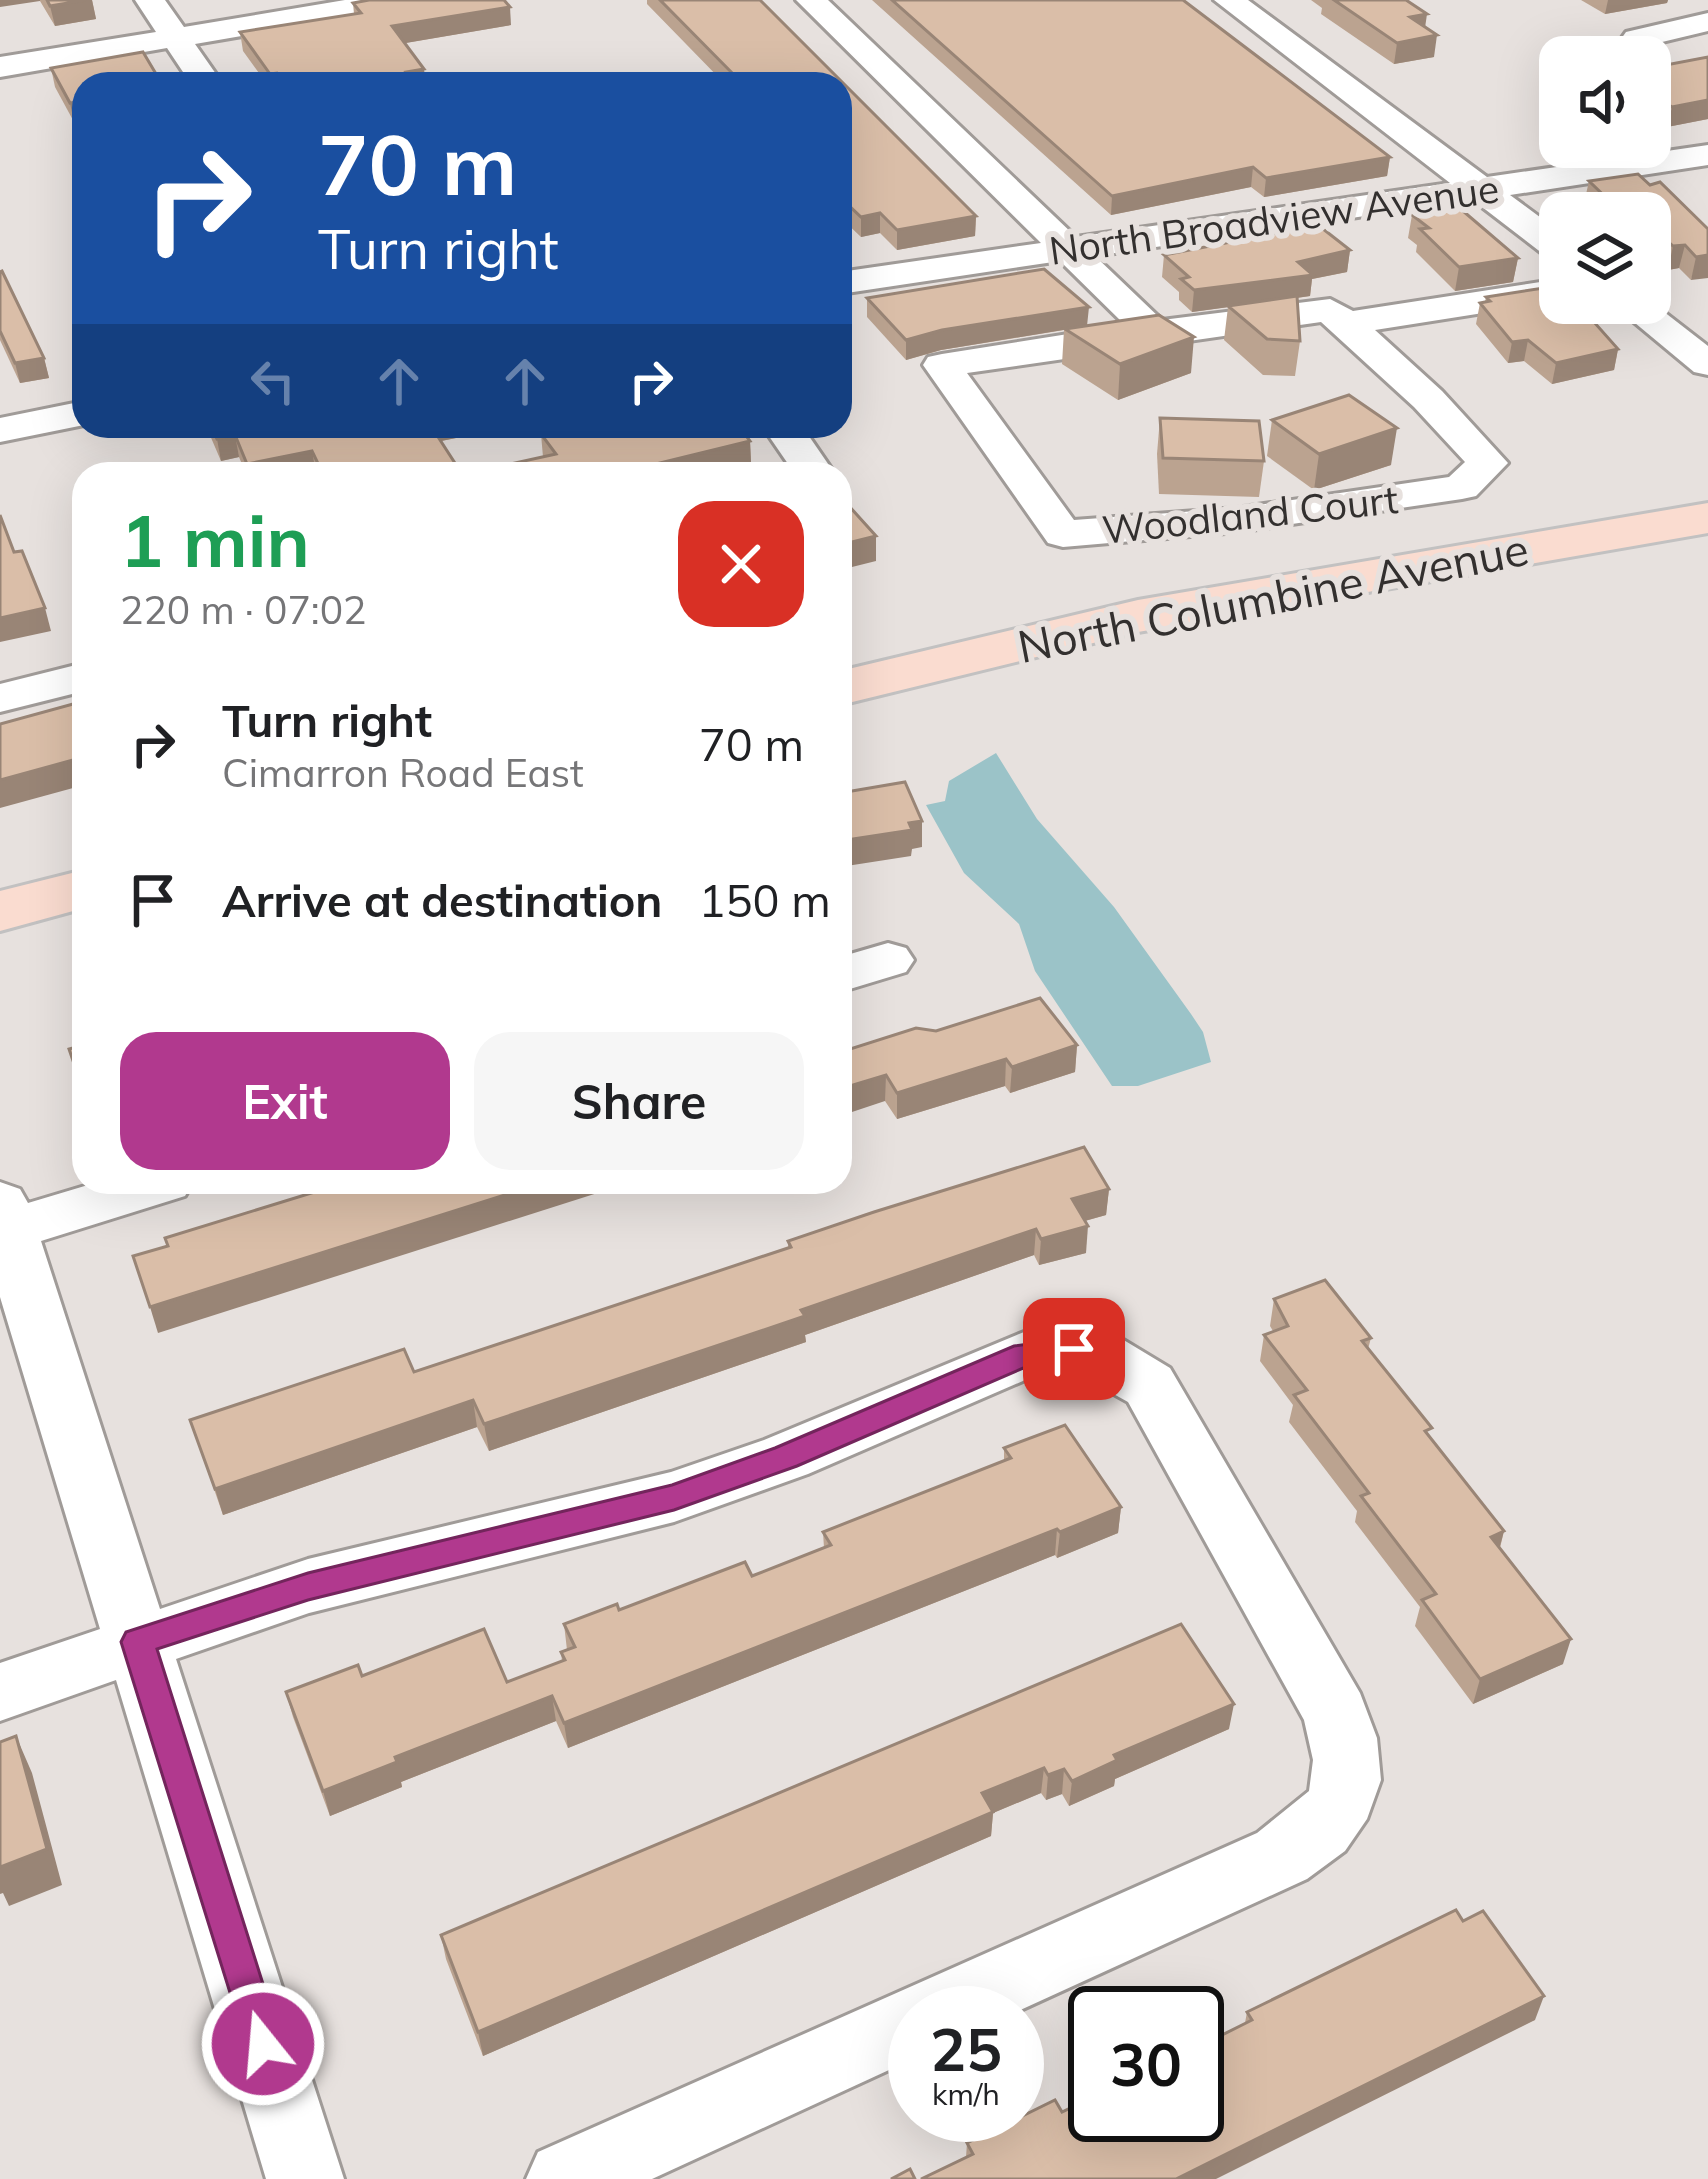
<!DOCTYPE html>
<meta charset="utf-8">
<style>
body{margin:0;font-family:Mulish,sans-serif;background:#f6f6f6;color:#202124;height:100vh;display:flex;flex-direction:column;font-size:45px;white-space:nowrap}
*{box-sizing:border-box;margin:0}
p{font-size:39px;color:#757577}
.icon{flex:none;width:66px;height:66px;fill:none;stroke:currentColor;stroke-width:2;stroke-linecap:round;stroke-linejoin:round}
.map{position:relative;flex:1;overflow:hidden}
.side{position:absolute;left:72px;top:462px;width:780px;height:732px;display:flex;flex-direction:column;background:#fff;border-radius:36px;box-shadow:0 12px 48px #0002}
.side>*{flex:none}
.guide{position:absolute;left:72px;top:72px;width:780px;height:366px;border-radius:36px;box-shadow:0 12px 48px #0002;background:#1a4fa0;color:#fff;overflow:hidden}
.fabs{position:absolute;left:1539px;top:36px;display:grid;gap:24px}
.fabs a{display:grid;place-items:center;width:132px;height:132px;border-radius:24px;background:#fff;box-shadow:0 12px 48px #0002;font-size:60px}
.speed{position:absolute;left:888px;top:1986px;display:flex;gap:24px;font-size:60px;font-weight:700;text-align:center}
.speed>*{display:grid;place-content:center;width:156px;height:156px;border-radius:50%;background:#fff;box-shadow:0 12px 48px #0002;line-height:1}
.speed small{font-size:30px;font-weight:400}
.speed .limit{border:6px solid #111;border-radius:18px;background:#fff;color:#111}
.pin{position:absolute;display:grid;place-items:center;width:102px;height:102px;color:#fff;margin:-51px;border-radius:24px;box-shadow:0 6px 18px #0006}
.me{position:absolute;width:132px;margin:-66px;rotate:343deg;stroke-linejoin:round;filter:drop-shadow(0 0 9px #0008)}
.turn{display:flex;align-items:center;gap:42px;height:252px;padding:0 48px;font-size:54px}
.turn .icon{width:156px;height:156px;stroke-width:2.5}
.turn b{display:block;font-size:84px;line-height:102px}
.lanes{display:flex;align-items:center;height:114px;padding:0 48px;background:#0003;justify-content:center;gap:60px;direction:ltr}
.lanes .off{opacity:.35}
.round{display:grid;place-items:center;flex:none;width:126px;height:126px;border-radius:36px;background:#f6f6f6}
.head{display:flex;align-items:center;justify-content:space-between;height:204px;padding:0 48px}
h1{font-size:72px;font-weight:700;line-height:90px;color:#1e9e55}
.button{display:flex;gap:24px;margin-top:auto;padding:24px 48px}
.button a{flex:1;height:138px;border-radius:36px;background:#b1398e;color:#fff;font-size:48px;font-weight:700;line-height:138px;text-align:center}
.button a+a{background:#f6f6f6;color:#202124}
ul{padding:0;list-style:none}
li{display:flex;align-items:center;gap:36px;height:156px;padding:0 48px}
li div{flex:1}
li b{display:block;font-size:45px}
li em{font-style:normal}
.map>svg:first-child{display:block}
.water{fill:#9bc3c8}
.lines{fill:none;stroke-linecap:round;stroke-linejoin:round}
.minor-casing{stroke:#a09b98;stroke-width:6}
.major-casing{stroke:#c2c1c1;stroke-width:6}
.minor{fill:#fff;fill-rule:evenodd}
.major{fill:#fadcd0;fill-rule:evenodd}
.wall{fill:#bba390}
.shaded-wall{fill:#998576}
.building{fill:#dabea8;stroke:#998576;stroke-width:3}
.route{fill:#b1398e;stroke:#73255c;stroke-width:3}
.labels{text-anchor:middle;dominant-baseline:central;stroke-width:12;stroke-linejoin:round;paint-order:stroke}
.far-street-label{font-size:39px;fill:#33302f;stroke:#e7e1de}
.street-label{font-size:45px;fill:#33302f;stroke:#e7e1de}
</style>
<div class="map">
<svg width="1708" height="2179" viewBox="0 0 1708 2179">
<rect width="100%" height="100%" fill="#e7e1de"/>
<polygon class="water" points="996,753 1037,819 1114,907 1191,1014 1203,1032 1211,1062 1138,1086 1112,1086 1035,971 1019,924 964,873 926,805 945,801 949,781"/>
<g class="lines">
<g class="minor-casing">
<g id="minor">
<polygon points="135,0 165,0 184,27 345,0 415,0 400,9 195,44 223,84 191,84 167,48 0,77 0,57 156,32"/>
<path d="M796,0H828L1076,237L1450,183L1214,0H1248L1487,177L1708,145V165L1510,195L1560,232V260L1547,257L1473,200L1095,256L1162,320L1330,299L1353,311L1560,279V301L1375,330L1442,391L1508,463L1476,496L1462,499L1237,532L1063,547L1048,543L923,365L928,357L942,354L1125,325L1060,261L840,294V272L1041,243ZM1321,322L1414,407L1465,462L1449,477L1237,508L1074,520L967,373Z"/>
<polygon points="1708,13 1708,31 1637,48 1621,39 1626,32"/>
<polygon points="1650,301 1708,346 1708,375 1694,372 1611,303"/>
<polygon points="84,401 84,425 0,442 0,418"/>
<polygon points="762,426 802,426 835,474 795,474"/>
<polygon points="84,663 84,691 0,712 0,684"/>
<polygon points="888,943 906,948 914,960 906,972 840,992 840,957"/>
<polygon points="0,1182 20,1189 28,1203 98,1182 193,1182 185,1196 41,1241 160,1609 308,1559 671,1472 764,1440 1024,1332 1074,1326 1101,1332 1122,1339 1170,1368 1360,1693 1377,1738 1381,1780 1367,1819 1345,1851 1307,1879 1014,2013 915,2013 915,2058 652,2179 526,2179 538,2152 1257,1833 1309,1791 1313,1760 1304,1720 1128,1402 1074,1372 1032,1377 808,1474 674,1522 309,1613 176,1659 344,2179 266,2179 116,1680 0,1721 0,1663 100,1629 0,1297"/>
</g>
</g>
<g class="major-casing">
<g id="major">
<polygon points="1708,503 1708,533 1138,632 840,705 840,671 1138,600"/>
<polygon points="84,870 84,908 0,931 0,891"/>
</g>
</g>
<use href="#minor" class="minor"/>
<use href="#major" class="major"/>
</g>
<g class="wall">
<polygon points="0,0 92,0 96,19 55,26 40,1"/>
<polygon points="647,0 760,0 976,216 975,236 897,250 880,233 861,237 840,217 840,84 725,84 647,4"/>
<polygon points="872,0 1183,0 1390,157 1387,176 1264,197 1251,187 1111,215"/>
<polygon points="1311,0 1406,0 1425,27 1434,57 1394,64 1321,14 1322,8"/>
<polygon points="1581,0 1668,0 1667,3 1605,14"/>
<polygon points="353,3 511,25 405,43 426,84 267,84 243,51 240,32 354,14"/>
<polygon points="1708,57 1708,119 1667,127 1650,116 1650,68"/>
<polygon points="51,68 84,84 74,122 55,87"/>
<polygon points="84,169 84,199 80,190 75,170"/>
<polygon points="1589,181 1708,229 1691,280 1679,268 1668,270 1650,253 1650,213 1594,213 1584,203"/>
<polygon points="1412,215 1518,258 1513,282 1455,291 1416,252 1417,245 1408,238"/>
<polygon points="1350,250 1347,272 1312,279 1310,296 1297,298 1300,341 1295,376 1263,375 1224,340 1228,307 1192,312 1179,300 1179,292 1162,277 1164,255"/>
<polygon points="0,272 44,358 49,378 20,383 0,340"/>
<polygon points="1486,297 1618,349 1614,370 1552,384 1524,361 1508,363 1476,324 1480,303 1485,302"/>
<polygon points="867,298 1087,325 1191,373 1118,400 1062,364 1064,330 941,350 906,360 867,317"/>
<polygon points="1160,418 1264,461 1259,497 1159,494 1157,454"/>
<polygon points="1272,420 1391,465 1314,490 1267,456"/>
<polygon points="206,426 470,426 471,435 441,441 462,474 246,474 239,457 221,461"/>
<polygon points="553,426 739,426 750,441 751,463 706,474 465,474 543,457 541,434 556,431"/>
<polygon points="1077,1045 1075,1072 1010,1093 1005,1086 897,1119 885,1101 841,1052"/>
<polygon points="1109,1189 1106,1215 1085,1221 1086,1253 1039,1265 1034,1255 805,1335 806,1342 489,1451 477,1427 223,1515 190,1420 414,1372 788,1248 788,1241"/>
<polygon points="1274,1299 1371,1338 1368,1349 1430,1438 1504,1531 1500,1548 1563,1664 1473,1704 1415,1626 1420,1607 1355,1522 1357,1511 1289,1422 1293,1405 1260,1361 1264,1335 1273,1331 1270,1326"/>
<polygon points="1004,1448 1121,1507 1118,1533 1057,1558 1055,1555 568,1748 556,1721 401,1782 402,1787 330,1816 293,1717 286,1692 362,1676 507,1682 562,1661 561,1652 567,1650 564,1624 752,1576 824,1548 823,1532 1004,1461"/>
<polygon points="1181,1624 1229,1729 1115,1779 1114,1786 1069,1806 1062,1794 1046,1800 1041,1793 993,1813 991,1836 483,2056 446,1959 441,1935"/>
<polygon points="1247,2012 1535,2020 966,2157 967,2143 1062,2112 1245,2023"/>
</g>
<g class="shaded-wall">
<polygon points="0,0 40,0 40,1 0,7"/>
<polygon points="86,0 92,0 96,19 55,26 50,6"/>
<polygon points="1608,0 1668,0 1667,3 1605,14"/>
<polygon points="510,7 511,25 394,45 392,26"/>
<polygon points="1427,14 1424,35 1410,17"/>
<polygon points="1437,35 1434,57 1394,64 1397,43"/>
<polygon points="424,69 426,84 408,84 406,72"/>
<polygon points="277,73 278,84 272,84 270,74"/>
<polygon points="1708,100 1708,119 1667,127 1672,107"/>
<polygon points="84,101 84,120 74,122 70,103"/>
<polygon points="1390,157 1387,176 1264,197 1266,178"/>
<polygon points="1253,167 1251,187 1111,215 1112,196"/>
<polygon points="880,213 880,233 861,237 861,217"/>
<polygon points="976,216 975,236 897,250 897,230"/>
<polygon points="1685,245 1679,268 1668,270 1673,246"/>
<polygon points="1350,250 1347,272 1312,279 1310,296 1192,312 1194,290 1298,262"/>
<polygon points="1708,255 1708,278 1691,280 1696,257"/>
<polygon points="1518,258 1513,282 1455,291 1459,267"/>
<polygon points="1089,307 1087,326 941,350 906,360 906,340 942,330"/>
<polygon points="1194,337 1191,373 1118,400 1120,364"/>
<polygon points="1528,340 1524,361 1508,363 1512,342"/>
<polygon points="1618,349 1614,370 1552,384 1556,363"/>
<polygon points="44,358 49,378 20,383 15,363"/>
<polygon points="429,426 470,426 471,435 431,443"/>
<polygon points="1397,428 1391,465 1314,490 1319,454"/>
<polygon points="235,435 239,457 221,461 217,439"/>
<polygon points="750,441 751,463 706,474 615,474"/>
<polygon points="312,451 316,473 249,474 247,464"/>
<polygon points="876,536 876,561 840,570 840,545"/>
<polygon points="45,608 51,631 0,642 0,618"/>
<polygon points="84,757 84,785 0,808 0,780"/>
<polygon points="922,821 922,847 912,849 911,856 840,867 840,841"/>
<polygon points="1077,1045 1075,1072 1010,1093 1012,1067"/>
<polygon points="1006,1059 1005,1086 897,1119 897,1093"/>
<polygon points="886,1075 885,1101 840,1116 840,1089"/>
<polygon points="546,1182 632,1182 158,1333 150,1307"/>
<polygon points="1109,1189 1106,1215 1070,1225 1072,1199"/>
<polygon points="1088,1226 1086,1253 1039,1265 1041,1239"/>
<polygon points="1036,1229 1034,1255 805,1335 806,1342 489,1451 484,1424 801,1310"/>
<polygon points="473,1400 477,1427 223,1515 215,1489"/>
<polygon points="1121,1507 1118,1533 1057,1558 1060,1532"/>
<polygon points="1057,1529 1055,1555 568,1748 564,1723"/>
<polygon points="1504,1531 1497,1557 1491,1537"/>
<polygon points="1571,1639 1563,1664 1473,1704 1480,1679"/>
<polygon points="552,1696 556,1721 401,1782 402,1787 330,1816 323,1791 395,1757"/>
<polygon points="1234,1704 1229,1729 1115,1779 1114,1786 1069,1806 1072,1781 1114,1755"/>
<polygon points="16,1736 32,1773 62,1885 9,1906 3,1893 0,1894 0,1867"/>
<polygon points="1044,1768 1041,1793 993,1813 991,1836 483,2056 478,2032 982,1793"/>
<polygon points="1064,1769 1062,1794 1046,1800 1048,1775"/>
<polygon points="1544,1996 1535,2020 1216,2179 1176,2179"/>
</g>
<g class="building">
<polygon points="47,0 86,0 50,6"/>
<polygon points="369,0 504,0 510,7 392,26 424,69 406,72 415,84 284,84 277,73 270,74 240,32 361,13 353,3"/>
<polygon points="660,0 760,0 976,216 897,230 880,213 861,217 840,197 840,84 743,84"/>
<polygon points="892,0 1183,0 1390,157 1266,178 1253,167 1112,196"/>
<polygon points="1334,0 1406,0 1427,14 1410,17 1437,35 1397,43"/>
<polygon points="143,52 162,84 84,84 84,101 70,103 51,68"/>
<polygon points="1708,57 1708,100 1672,107 1650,92 1650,68"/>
<polygon points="84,169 84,188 75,170"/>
<polygon points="1638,174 1650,185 1660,182 1708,229 1708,255 1696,257 1685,245 1673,246 1650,225 1650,213 1622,213 1589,181"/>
<polygon points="1456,205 1518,258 1459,267 1420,229 1429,228 1412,215"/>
<polygon points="1318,225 1350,250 1298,262 1313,275 1194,290 1181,279 1189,277 1164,255"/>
<polygon points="1044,269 1089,307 942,330 906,340 867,298"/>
<polygon points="2,271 44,358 15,363 0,331 0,272"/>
<polygon points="1550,287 1560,294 1560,303 1572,303 1586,313 1618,349 1556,363 1528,340 1512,342 1480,303 1490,301 1486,297"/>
<polygon points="1297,296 1300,341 1267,339 1228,306"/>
<polygon points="1159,315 1194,337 1120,364 1065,329"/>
<polygon points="1349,395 1397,428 1319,454 1272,420"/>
<polygon points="1160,418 1259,421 1264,461 1163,458"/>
<polygon points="211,426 431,426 462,474 323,474 312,451 247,464 235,435 217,439"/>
<polygon points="566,426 739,426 750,441 615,474 465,474 556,454 541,434 567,428"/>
<polygon points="849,506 876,536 840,545 840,509"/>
<polygon points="0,515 14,552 22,551 45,608 0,618"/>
<polygon points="84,701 84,757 0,780 0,724"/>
<polygon points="905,782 922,821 909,823 912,830 840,841 840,793"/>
<polygon points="1040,998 1077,1045 1012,1067 1006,1059 897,1093 886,1075 840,1089 840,1050 841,1052 916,1028 936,1031"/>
<polygon points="84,1045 84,1090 83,1090 69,1049"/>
<polygon points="1084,1147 1109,1189 1072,1199 1088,1226 1041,1239 1036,1229 801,1310 805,1316 484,1424 473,1400 215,1489 190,1420 404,1349 414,1372 791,1247 788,1241 874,1212"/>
<polygon points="347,1182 546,1182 150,1307 133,1256 168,1246 165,1238"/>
<polygon points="1325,1280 1371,1338 1362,1341 1432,1428 1425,1431 1504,1531 1491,1537 1571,1639 1480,1679 1422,1600 1436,1594 1361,1496 1369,1493 1294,1395 1307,1390 1264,1335 1288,1326 1274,1299"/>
<polygon points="1065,1425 1121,1507 1060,1532 1057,1529 564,1723 552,1696 395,1757 397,1762 323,1791 286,1692 358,1665 362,1676 484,1629 507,1682 565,1660 561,1652 575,1647 564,1624 617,1604 619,1610 745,1562 752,1576 831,1545 823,1532 1011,1458 1004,1448"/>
<polygon points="1181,1624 1234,1704 1114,1755 1117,1760 1072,1781 1064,1769 1048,1775 1044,1768 982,1793 993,1812 478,2032 441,1935"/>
<polygon points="16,1736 47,1849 0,1867 0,1742"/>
<polygon points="1456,1910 1463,1921 1483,1911 1544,1996 1176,2179 921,2179 973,2154 967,2143 1055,2100 1062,2112 1095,2096 1095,2115 1197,2115 1197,2041 1200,2046 1252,2020 1247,2012"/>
<polygon points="910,2169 915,2179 891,2179"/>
</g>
<polygon class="route" points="1074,1338 1085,1341 1089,1349 1085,1357 1028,1366 797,1466 674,1510 308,1600 157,1649 282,2044 276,2057 263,2063 250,2057 121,1642 126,1632 308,1573 672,1485 775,1448 1014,1346"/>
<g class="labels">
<g class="far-street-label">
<text transform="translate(1274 219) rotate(-8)">North Broadview Avenue</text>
<text transform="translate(1250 514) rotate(-6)">Woodland Court</text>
</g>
<g class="street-label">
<text transform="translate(1273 597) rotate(-11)">North Columbine Avenue</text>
</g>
</g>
</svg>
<div class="fabs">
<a><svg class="icon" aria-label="sound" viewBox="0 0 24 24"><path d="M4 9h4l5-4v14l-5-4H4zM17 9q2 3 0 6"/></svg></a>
<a><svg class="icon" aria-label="layers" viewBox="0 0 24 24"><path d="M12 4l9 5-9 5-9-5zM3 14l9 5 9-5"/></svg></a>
</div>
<div class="speed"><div>25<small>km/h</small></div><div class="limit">30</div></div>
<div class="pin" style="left:1074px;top:1349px;background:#d93025"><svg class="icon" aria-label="arrive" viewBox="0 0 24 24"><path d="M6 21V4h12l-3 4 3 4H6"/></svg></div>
<svg class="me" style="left:263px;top:2044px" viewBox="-20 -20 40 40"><circle r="17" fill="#b1398e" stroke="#fff" stroke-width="3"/><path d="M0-11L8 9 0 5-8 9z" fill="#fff"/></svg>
<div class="guide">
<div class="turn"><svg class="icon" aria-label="right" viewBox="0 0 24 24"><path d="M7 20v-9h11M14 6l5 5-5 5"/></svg><div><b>70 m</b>Turn right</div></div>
<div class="lanes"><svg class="icon off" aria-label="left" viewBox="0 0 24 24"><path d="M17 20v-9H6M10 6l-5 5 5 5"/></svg><svg class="icon off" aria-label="ahead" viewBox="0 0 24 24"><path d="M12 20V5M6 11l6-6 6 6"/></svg><svg class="icon off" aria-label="ahead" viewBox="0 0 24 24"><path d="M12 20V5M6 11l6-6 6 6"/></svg><svg class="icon" aria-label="right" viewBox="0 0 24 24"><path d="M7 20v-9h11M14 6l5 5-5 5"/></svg></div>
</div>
<section class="side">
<div class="head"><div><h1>1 min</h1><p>220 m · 07:02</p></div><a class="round" style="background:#d93025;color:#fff"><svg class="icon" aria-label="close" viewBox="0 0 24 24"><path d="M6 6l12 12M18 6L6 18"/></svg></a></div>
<ul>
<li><svg class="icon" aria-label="right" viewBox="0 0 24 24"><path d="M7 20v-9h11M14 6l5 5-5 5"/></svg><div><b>Turn right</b><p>Cimarron Road East</p></div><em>70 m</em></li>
<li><svg class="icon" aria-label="arrive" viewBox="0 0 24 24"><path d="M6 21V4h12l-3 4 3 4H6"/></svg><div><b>Arrive at destination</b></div><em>150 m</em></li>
</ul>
<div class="button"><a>Exit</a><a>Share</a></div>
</section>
</div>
